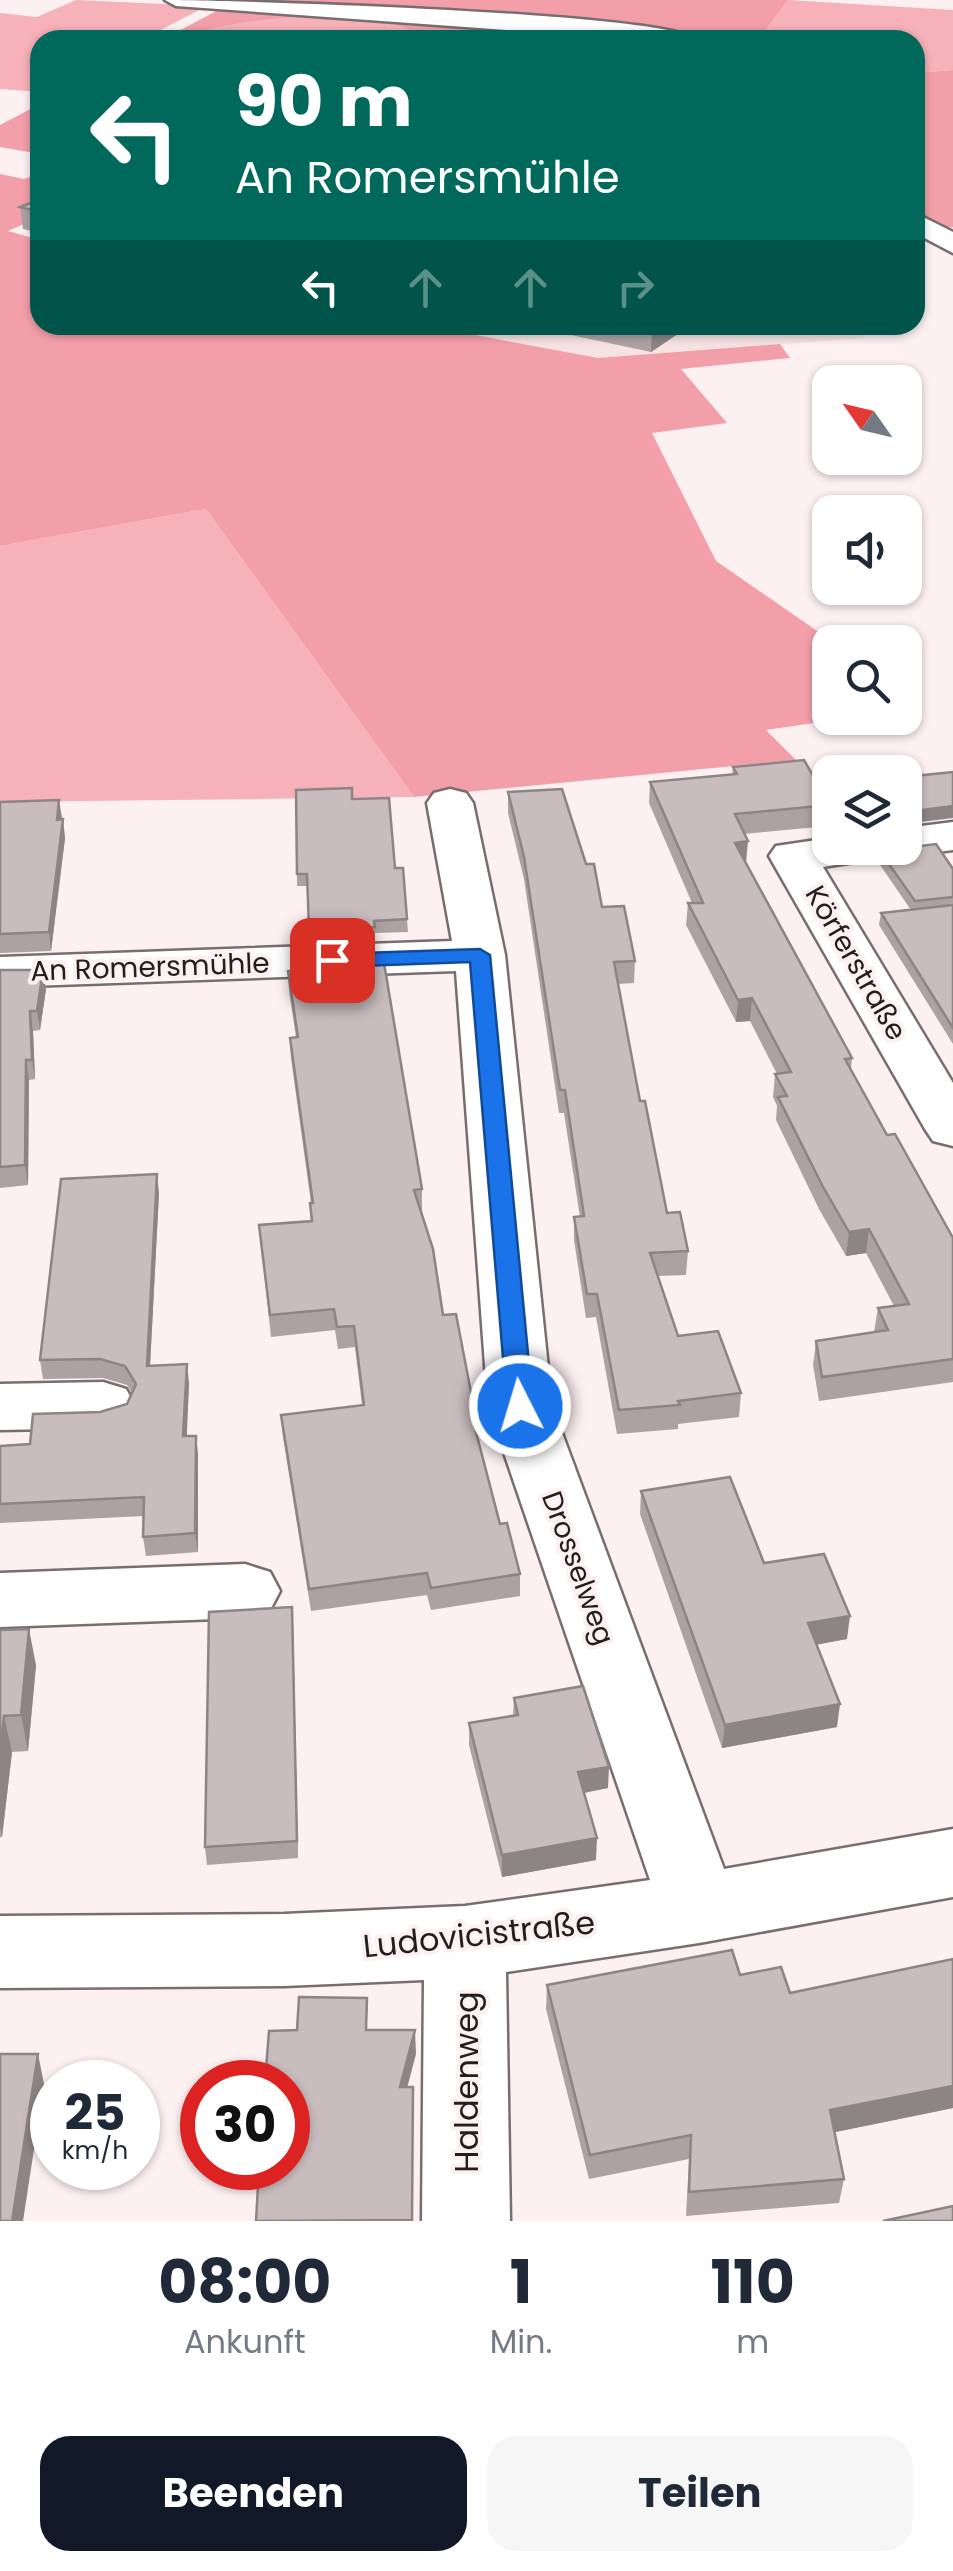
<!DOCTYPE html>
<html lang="de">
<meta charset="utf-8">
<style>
body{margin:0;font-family:Poppins,sans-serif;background:#f6f6f7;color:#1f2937;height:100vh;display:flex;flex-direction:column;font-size:38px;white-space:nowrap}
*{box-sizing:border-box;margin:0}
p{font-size:32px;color:#747a83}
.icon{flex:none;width:55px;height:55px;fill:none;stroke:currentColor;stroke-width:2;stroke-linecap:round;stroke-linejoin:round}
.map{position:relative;height:2221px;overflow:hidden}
.drawer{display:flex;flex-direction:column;background:#fff;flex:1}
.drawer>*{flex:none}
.guide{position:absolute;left:30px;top:30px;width:895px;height:305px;border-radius:30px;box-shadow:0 2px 8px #0004;background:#00695c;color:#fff;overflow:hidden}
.needle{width:65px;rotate:304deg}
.tools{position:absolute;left:812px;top:365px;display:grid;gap:20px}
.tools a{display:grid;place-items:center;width:110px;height:110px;border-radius:20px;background:#fff;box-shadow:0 2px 8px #0004;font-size:50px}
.speed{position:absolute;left:30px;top:2060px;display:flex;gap:20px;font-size:50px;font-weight:700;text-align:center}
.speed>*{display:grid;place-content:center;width:130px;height:130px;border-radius:50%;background:#fff;box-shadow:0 2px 8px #0004;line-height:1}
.speed small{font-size:25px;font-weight:400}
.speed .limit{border:15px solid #d22;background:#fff;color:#111}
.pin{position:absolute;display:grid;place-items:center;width:85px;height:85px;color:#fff;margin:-42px;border-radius:20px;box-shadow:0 5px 15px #0006}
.me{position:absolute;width:110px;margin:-55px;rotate:355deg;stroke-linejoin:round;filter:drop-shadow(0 0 8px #0008)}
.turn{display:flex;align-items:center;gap:35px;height:210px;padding:0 40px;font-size:45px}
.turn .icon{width:130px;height:130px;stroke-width:2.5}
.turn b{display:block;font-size:70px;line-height:85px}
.lanes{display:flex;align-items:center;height:95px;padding:0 40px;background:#0003;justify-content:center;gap:50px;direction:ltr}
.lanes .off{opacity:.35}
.eta{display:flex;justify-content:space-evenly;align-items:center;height:170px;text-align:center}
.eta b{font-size:60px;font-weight:700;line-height:70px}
.action{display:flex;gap:20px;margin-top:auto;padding:20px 40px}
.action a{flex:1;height:115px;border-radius:30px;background:#111827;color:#fff;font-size:40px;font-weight:700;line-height:115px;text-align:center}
.action a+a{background:#f6f6f7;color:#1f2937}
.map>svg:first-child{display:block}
.built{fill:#f6e1e3}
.green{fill:#f7b1b9}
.forest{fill:#f39faa}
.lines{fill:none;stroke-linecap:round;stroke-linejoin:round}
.minor-casing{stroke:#796e6f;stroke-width:5}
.minor{fill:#fff;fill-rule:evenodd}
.wall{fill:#aca2a3}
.shaded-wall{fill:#8c8485}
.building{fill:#c8bcbe;stroke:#8c8485;stroke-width:2.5}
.route{fill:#1a73e8;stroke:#114b97;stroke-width:2.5}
.labels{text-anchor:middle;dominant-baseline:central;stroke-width:8;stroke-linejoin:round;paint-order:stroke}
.street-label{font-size:28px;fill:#221e1f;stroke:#fcf0f1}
.near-street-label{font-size:32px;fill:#221e1f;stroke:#fcf0f1}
</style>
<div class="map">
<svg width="953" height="2221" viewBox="0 0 953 2221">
<rect width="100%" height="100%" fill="#fcf0f1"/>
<polygon class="built" points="421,325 851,325 865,338 598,358"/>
<g class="green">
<polygon points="76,0 207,6 141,40 40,40 40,92 0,89 0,13 37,17"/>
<polygon points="788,0 953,10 953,70 915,73 915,40 758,40"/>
<polygon points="235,8 477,28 460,40 178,40"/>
<polygon points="206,509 414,797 0,802 0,546"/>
</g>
<g class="forest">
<path d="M216,0H788L758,40H431C373,5 286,15 222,26C201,30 184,40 162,40L218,10L255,3Z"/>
<polygon points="953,70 953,227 944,228 915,213 915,73"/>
<polygon points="40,104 40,154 0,147 0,125"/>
<polygon points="40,173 40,217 8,231 40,240 40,325 421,325 598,358 780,344 790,358 681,369 727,423 652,433 716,561 833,642 830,642 830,718 848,718 766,730 796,760 414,797 206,509 0,546 0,174 24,179"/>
</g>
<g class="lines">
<g class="minor-casing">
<g id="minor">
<path d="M165,0C231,0 671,13 697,40H646L176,6Z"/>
<polygon points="915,213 953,232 953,253 915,233"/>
<polygon points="450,789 466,793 473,803 505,955 552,1406 724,1869 953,1829 953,1897 699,1943 506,1972 510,2221 422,2221 424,1980 284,1986 0,1988 0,1916 284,1914 465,1906 650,1880 488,1406 456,971 0,987 0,957 452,941 427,803 434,793"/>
<polygon points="953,822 953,850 905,856 885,848 905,848 905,828"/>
<polygon points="830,838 830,848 886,848 879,858 823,867 953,1083 953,1146 933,1141 925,1129 769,856 776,846"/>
<polygon points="103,1382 126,1389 135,1405 126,1421 103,1428 0,1430 0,1384"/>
<polygon points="245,1564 270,1572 280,1591 270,1610 245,1618 0,1627 0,1573"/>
</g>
</g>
<use href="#minor" class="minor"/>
</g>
<g class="wall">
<polygon points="40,199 40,233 23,229 20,207"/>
<polygon points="524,325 691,325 651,352"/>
<polygon points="733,767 830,805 828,826 744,834 746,863 852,1058 851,1069 887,1135 953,1238 953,1382 819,1401 813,1365 816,1341 874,1332 878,1308 894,1306 866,1253 846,1256 819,1209 776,1120 777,1106 773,1097 775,1074 777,1074 750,1021 736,1022 686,925 688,903 692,903 649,803 650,782 732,774"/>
<polygon points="508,792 586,864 602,907 635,961 634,983 618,984 640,1101 667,1213 688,1251 686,1275 658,1276 678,1336 741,1393 739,1417 678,1424 678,1429 617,1434 596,1317 586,1318 574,1240 574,1217 580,1217 564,1113 559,1113 524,879 508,813"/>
<polygon points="352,799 395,868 407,919 408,932 375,933 375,940 310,942 307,886 297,886 297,874"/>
<polygon points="0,802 62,819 65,838 51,951 0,953"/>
<polygon points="879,850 953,869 953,1044 879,925 881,913 911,910 878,862"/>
<polygon points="0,970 43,970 46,989 40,1030 33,1031 35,1079 29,1080 28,1185 0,1188"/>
<polygon points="288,971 422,1189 422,1210 420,1210 443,1315 474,1408 474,1426 500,1524 520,1574 520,1596 431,1610 427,1595 311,1611 283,1437 281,1415 362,1405 355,1347 338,1349 335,1330 271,1337 259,1225 311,1221 310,1203 311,1203 291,1058 290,1038 296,1037 289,991"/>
<polygon points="159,1193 150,1366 189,1383 186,1436 196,1436 198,1455 198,1552 146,1556 143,1537 144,1516 0,1523 0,1446 30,1444 100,1412 127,1404 132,1393 127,1385 103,1378 43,1379 40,1360"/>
<polygon points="641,1491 764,1563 847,1639 816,1644 837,1727 722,1748 640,1514"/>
<polygon points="293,1624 298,1858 207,1865 205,1847"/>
<polygon points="0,1630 36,1665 28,1751 12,1752 2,1837 0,1837"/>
<polygon points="514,1698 608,1788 584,1793 596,1860 502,1877 469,1745 469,1723 513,1716"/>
<polygon points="740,1975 790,1993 953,2108 835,2132 844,2179 839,2203 686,2216 689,2159 589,2179 546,2009 547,1985"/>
</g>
<g class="shaded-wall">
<polygon points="657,325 691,325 651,352 652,328"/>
<polygon points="59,800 62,818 59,838 57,820"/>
<polygon points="953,806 953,818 905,824 906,812"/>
<polygon points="63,819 65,838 51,951 49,932"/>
<polygon points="748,841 746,863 735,843"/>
<polygon points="43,970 46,989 40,1030 37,1011"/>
<polygon points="752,998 750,1021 736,1022 738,1000"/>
<polygon points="30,1011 33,1031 35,1079 32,1060"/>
<polygon points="26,1060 29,1080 28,1185 25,1165"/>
<polygon points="157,1174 159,1193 149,1385 147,1366"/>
<polygon points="869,1229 866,1253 846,1256 849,1232"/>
<polygon points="187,1364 189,1383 186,1456 183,1436"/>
<polygon points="196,1436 198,1455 198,1552 195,1533"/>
<polygon points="292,1607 293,1624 298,1858 297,1841"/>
<polygon points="850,1616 847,1639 805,1647 808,1623"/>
<polygon points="29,1629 36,1665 28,1751 21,1715"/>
<polygon points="840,1704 837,1727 722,1748 725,1725"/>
<polygon points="4,1716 12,1752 2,1837 0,1827 0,1753"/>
<polygon points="609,1767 608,1788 577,1794 578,1772"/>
<polygon points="597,1838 596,1860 502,1877 502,1855"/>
<polygon points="415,2030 416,2054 401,2111 400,2087"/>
<polygon points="38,2054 44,2084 23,2221 12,2221"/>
<polygon points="953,2086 953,2108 826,2134 830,2110"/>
<polygon points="413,2087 413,2221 412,2221"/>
</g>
<g class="building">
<polygon points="40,199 40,212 20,207"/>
<polygon points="636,325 657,325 652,328"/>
<polygon points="804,760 830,805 735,814 748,841 735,843 852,1058 845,1059 887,1135 895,1134 953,1238 953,1359 822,1377 816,1341 888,1330 878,1308 909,1304 869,1229 849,1232 822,1185 778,1097 787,1096 775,1074 791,1072 752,998 738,1000 688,903 703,903 650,782 737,774 733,767"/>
<polygon points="953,772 953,806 906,812 905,819 905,777"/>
<polygon points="352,788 352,799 389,798 395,868 403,868 407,919 374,921 375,927 309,930 307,874 297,874 296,790"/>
<polygon points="562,789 586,864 594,864 602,907 624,906 635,961 614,962 640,1101 645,1101 667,1213 680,1212 688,1251 650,1253 678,1336 718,1331 741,1393 678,1401 680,1405 619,1410 597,1294 587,1294 574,1217 584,1216 565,1090 560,1090 524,857 508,792"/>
<polygon points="59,800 57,820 63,819 49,932 0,934 0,802"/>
<polygon points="936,844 953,869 953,897 915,901 879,850 882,848 905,848"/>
<polygon points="953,905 953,1028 881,913"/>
<polygon points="383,957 422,1189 414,1190 433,1249 443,1315 456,1314 474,1408 470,1409 500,1524 507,1523 520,1574 431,1588 427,1573 309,1589 281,1415 364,1405 354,1326 337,1327 334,1309 270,1315 259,1225 312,1221 310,1203 313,1203 290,1038 298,1037 288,971 310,969 310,960"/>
<polygon points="0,970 43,970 37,1011 30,1011 32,1060 26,1060 25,1165 0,1167"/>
<polygon points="157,1174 147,1366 187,1364 183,1436 196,1436 195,1533 143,1537 144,1497 0,1504 0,1446 30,1444 33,1414 100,1412 127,1404 136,1384 125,1366 100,1359 40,1360 61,1179"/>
<polygon points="730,1477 764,1563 824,1554 850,1616 808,1623 840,1704 725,1725 641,1491"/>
<polygon points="292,1607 297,1841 205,1847 209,1612"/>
<polygon points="29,1629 21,1715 4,1716 0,1753 0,1630"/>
<polygon points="583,1686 609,1767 578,1772 597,1838 502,1855 469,1723 518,1715 514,1698"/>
<polygon points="732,1950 740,1975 781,1967 790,1993 953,1959 953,2086 830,2110 844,2179 689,2192 691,2135 590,2155 547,1985"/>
<polygon points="299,1997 367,1998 366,2030 415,2030 400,2087 413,2087 412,2220 256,2221 259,2168 288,2168 288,2082 265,2082 269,2031 297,2030"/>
<polygon points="0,2054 38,2054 12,2221 0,2221"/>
<polygon points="953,2206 953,2221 883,2221"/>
</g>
<polygon class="route" points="480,949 490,955 533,1406 529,1413 510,1413 507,1406 470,962 332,967 322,960 332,954"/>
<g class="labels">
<g class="street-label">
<text transform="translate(856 963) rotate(60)">Körferstraße</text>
<text transform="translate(150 967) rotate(-2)">An Romersmühle</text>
<text transform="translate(578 1568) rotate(70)">Drosselweg</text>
</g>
<g class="near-street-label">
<text transform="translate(479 1934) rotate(-6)">Ludovicistraße</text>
<text transform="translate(466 2082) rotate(-90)">Haldenweg</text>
</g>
</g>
</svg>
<div class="tools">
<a><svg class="needle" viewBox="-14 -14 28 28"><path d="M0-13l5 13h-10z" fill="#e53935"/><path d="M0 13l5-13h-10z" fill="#747a83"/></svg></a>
<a><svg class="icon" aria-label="sound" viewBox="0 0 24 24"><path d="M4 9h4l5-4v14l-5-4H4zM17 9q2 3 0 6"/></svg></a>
<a><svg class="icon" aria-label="search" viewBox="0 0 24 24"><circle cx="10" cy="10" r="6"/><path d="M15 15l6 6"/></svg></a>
<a><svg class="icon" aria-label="layers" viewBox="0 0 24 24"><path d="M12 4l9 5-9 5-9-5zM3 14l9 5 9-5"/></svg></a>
</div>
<div class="speed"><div>25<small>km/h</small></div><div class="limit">30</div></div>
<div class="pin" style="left:332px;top:960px;background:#d93025"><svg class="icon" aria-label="arrive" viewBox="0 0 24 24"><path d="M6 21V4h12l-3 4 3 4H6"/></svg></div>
<svg class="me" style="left:520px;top:1406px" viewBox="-20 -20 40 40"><circle r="17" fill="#1a73e8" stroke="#fff" stroke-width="3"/><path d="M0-11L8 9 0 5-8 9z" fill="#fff"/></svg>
<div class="guide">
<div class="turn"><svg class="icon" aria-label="left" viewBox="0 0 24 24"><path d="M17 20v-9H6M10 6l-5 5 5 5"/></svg><div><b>90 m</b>An Romersmühle</div></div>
<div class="lanes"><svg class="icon" aria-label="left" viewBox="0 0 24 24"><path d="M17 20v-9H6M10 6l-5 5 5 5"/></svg><svg class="icon off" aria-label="ahead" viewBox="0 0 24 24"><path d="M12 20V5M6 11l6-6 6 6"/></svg><svg class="icon off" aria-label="ahead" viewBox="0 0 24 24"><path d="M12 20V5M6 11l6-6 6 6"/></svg><svg class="icon off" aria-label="right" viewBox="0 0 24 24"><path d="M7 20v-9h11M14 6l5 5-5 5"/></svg></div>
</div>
</div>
<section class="drawer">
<div class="eta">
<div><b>08:00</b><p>Ankunft</p></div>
<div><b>1</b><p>Min.</p></div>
<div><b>110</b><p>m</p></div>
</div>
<div class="action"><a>Beenden</a><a>Teilen</a></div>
</section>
